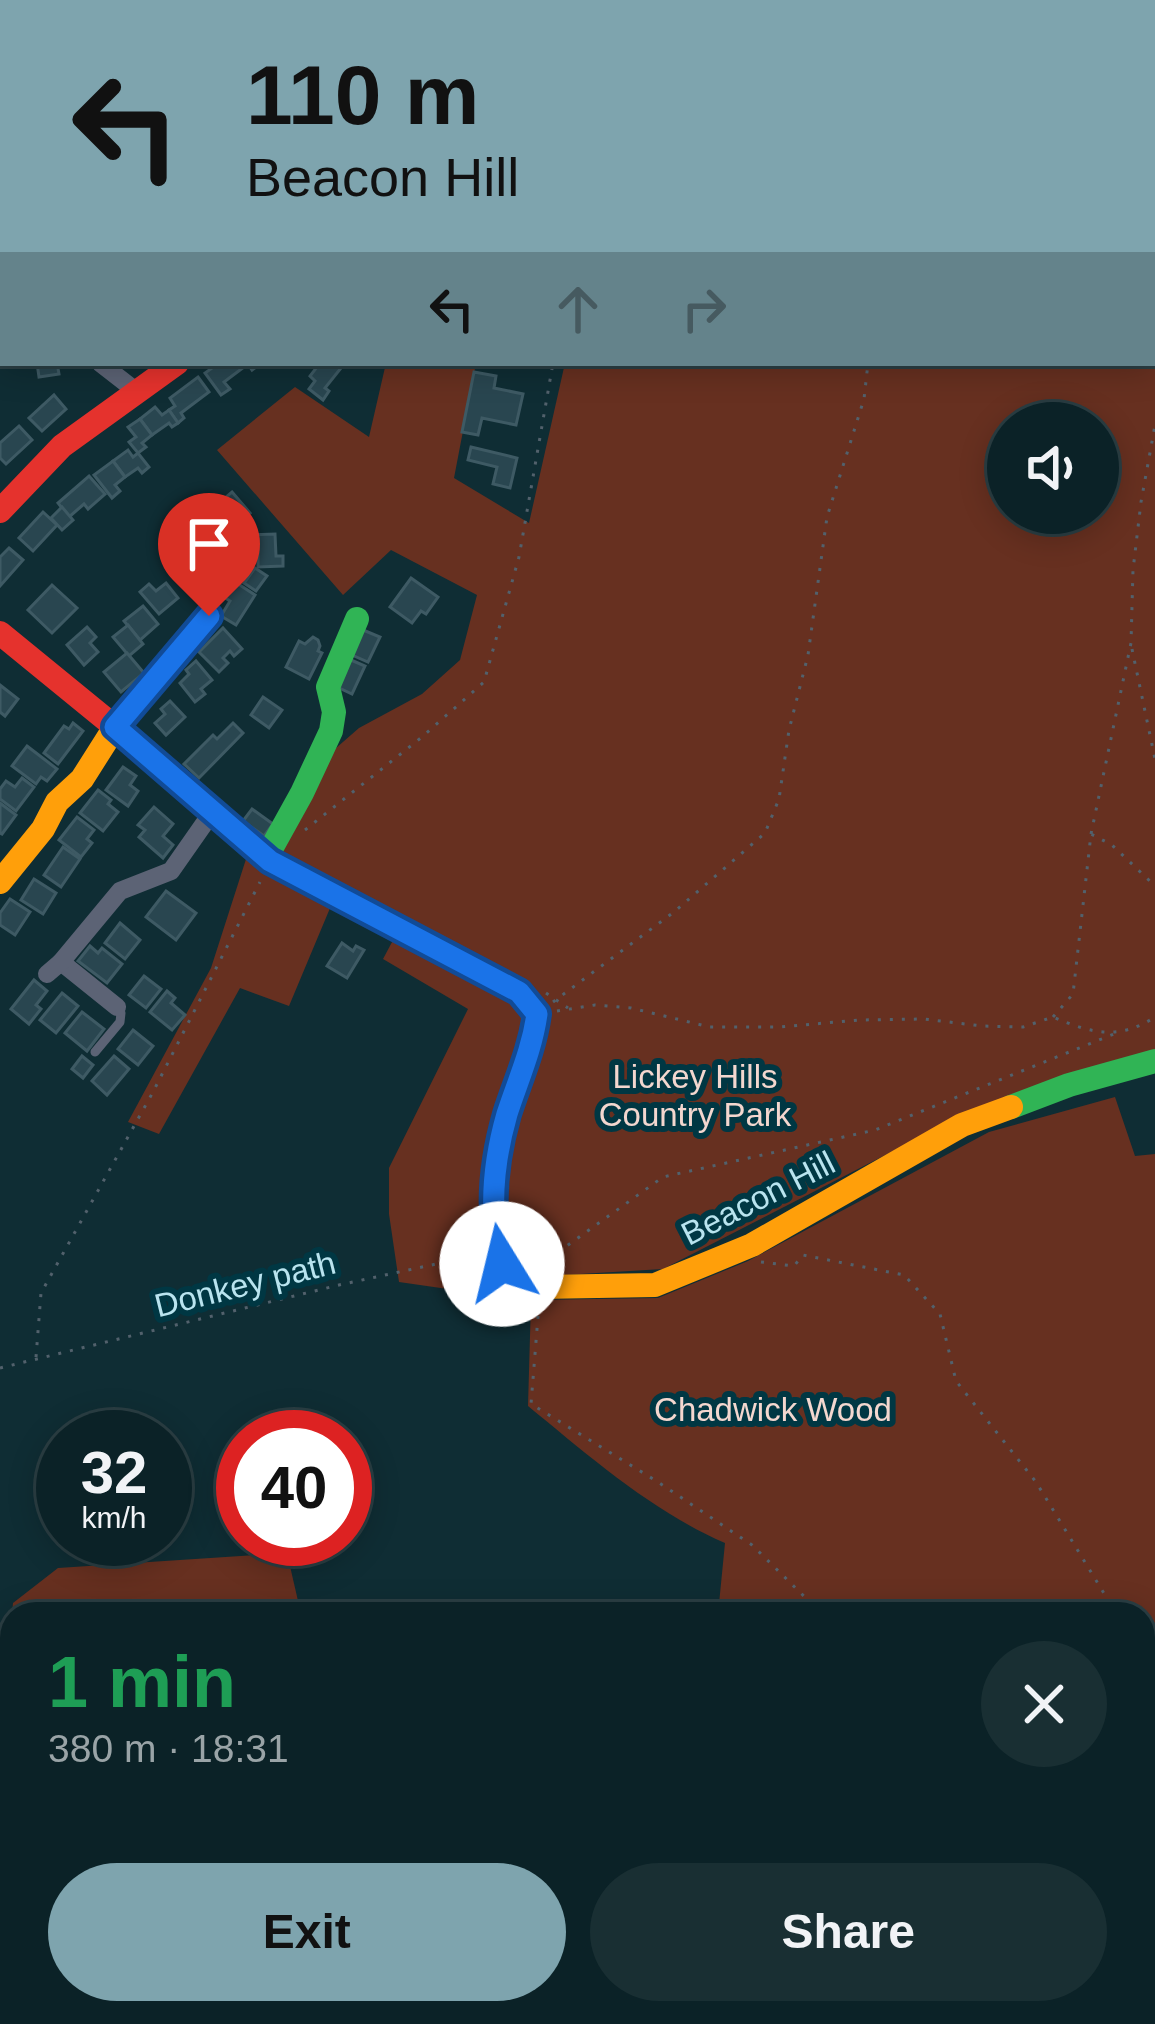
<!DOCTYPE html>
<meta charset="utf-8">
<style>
body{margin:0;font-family:Helvetica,sans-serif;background:#192f33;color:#f1f3f6;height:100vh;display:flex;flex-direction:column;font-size:45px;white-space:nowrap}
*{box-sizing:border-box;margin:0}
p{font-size:39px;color:#9aa4a7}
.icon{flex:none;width:66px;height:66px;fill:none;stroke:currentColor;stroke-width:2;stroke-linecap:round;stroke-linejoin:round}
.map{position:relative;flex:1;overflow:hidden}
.panel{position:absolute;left:0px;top:1602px;width:1155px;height:423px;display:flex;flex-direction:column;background:#0b2227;border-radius:36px 36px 0 0;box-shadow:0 6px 30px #0003,0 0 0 3px #2b3f44}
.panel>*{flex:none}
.top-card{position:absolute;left:0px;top:0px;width:1155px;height:366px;box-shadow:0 6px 30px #0003,0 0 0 3px #2b3f44;background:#7ea4ae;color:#111;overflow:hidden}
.buttons{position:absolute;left:987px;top:402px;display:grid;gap:24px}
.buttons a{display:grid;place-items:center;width:132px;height:132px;border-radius:50%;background:#0b2227;box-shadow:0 6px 30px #0003,0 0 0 3px #2b3f44;font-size:60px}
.speed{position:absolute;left:36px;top:1410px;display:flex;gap:24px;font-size:60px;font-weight:700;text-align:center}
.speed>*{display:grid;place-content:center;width:156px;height:156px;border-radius:50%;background:#0b2227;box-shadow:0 6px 30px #0003,0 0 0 3px #2b3f44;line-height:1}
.speed small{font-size:30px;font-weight:400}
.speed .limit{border:18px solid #d22;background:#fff;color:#111}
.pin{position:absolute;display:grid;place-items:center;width:102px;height:102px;color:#fff;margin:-123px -51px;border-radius:50% 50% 50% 0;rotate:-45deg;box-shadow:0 0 12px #0007}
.pin .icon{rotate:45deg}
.me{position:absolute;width:132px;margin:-66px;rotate:351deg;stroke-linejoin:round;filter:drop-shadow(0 0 9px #0008)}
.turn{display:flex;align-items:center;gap:42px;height:252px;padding:0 48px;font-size:54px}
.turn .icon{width:156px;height:156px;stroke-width:2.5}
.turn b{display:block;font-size:84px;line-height:102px}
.lanes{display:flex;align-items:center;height:114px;padding:0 48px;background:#0003;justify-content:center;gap:60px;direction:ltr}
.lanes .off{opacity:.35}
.round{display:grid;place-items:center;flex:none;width:126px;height:126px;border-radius:63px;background:#192f33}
.head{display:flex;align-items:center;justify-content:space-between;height:204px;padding:0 48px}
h1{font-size:72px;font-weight:700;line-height:90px;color:#1e9e55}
.primary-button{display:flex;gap:24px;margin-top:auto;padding:24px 48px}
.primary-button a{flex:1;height:138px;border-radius:72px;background:#7ea4ae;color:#111;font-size:48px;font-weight:700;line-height:138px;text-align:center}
.primary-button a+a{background:#192f33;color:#f1f3f6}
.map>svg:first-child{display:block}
.green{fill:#673020;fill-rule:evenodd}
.building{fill:#294650;stroke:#3e5a64;stroke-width:3}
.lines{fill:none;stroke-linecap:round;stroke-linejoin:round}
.path{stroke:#52616c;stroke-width:3;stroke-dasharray:3 9;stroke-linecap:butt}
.lane{stroke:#5c6375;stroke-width:9}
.street{stroke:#5c6375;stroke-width:18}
.fast{stroke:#30b455;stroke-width:24}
.slow{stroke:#ff9f0a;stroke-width:24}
.jam{stroke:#e5322d;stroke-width:24}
.route-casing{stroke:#114b97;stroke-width:30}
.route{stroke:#1a73e8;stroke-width:21}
.labels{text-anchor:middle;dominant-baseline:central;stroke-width:12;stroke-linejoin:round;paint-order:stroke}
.park-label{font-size:33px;fill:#f3d7cf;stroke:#003743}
.street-label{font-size:33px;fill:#b9e4ef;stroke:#003743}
</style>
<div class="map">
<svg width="1155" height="2024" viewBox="0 0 1155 2024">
<rect width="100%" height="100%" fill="#0f2d34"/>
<g class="green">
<path d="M270,0H1155V1050L975,1109L663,1269L547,1276L532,1300L658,1298L748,1261L989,1132L1115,1097L1135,1156L1155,1154V2024H664L666,2013H1143V1614H718L725,1543C653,1512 589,1456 528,1406L531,1301L399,1282L389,1214V1168L468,1009L383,959L399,929L267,847L304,776L359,728L422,694L460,660L477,595L391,550L343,595L217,450L295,387L369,437L386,363H476L454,478L529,523L565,363H1152V3H271ZM1008,423H1098V513H1008Z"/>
<polygon points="247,856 333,901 289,1006 240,988 159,1134 128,1122 211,968"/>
<polygon points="287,1553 301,1614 12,1614 13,1603 58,1568"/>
<polygon points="12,1615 12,1845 0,1847 0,1777"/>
</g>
<g class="building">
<polygon points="37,363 57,363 59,374 39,377"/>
<polygon points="219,363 259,363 260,364 252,370 248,364 224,382 230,389 221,395 205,373"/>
<polygon points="320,363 345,363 325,388 329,391 323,400 309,389 315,381 310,376"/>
<polygon points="474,372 496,376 494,388 523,394 516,425 482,418 478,435 462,432"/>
<polygon points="198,377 209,392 181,413 184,418 178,423 169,410 175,406 170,398"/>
<polygon points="54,395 66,409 42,431 29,418"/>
<polygon points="155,407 162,415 169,410 178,423 172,427 169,423 152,435 140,419"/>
<polygon points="140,419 152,435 142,443 146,447 138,453 129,442 136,437 128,427"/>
<polygon points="19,426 32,440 6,464 0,458 0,443"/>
<polygon points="471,447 517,458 510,488 493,484 497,467 468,460"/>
<polygon points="128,450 133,457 138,453 149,467 142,473 138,468 125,477 113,461"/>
<polygon points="113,461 125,477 115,485 120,491 112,498 94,475"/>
<polygon points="89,476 105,494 88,509 84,504 69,517 58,503"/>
<polygon points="232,492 250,513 234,526 227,518 218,526 207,513"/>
<polygon points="62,507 73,520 62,530 51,518"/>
<polygon points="43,512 57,525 33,551 19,538"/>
<polygon points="191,524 211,547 197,559 190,550 179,560 167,546"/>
<polygon points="275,534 276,556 283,556 283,566 258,567 258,551 246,552 245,535"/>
<polygon points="9,548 23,560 0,586 0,557"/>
<polygon points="255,568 267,576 256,591 244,583"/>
<polygon points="229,578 255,595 236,625 221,616 230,601 219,594"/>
<polygon points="411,578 438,597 426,614 421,611 412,623 390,607"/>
<polygon points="166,583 178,598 159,614 140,592 149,584 156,591"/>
<polygon points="52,585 77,608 52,633 28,610"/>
<polygon points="143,606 158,624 140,640 124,621"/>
<polygon points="128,625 143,644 129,656 113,637"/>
<polygon points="87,627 96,637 90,643 98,652 84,665 67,645"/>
<polygon points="223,628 242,649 234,656 230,651 223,658 228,663 219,672 199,652"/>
<polygon points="363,630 380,637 368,662 352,655"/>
<polygon points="313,637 318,640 320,646 318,651 322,653 309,679 286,667 299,641 305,644"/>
<polygon points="127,653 144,673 121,692 104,672"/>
<polygon points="351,660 365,666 352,694 333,685"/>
<polygon points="196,661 212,680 201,689 205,694 195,702 180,683 189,674 186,670"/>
<polygon points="0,685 18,699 5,716 0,712"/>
<polygon points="263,697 282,710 269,728 251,715"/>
<polygon points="170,701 185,717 166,735 155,723 165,714 161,709"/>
<polygon points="73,723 83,731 58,764 44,753 64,726 69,729"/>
<polygon points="233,723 243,733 199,778 184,764 213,735 217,739"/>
<polygon points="27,746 57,769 47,781 41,777 36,784 12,766"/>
<polygon points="123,767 136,776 130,785 138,791 128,806 106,790"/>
<polygon points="22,778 34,787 16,811 0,799 0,789 6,781 15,787"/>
<polygon points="98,790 111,800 108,804 118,812 103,831 80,813"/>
<polygon points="0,803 16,815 2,834 0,833"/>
<polygon points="154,807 173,824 163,836 173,845 163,858 139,837 145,830 138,825"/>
<polygon points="252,809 273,824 264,836 243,821"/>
<polygon points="77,817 94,830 87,839 92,843 81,857 59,840"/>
<polygon points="63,847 80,859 61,887 44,875"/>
<polygon points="34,879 56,893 43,914 21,900"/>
<polygon points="166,891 196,913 176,940 146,917"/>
<polygon points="10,899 30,912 15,935 0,925 0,913"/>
<polygon points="120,923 140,940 125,959 105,943"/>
<polygon points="342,943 353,951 356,946 364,950 347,978 327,966"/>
<polygon points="90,946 98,953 102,948 122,964 107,983 78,961"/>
<polygon points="144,976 161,989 146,1008 129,995"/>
<polygon points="34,980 47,991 36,1005 41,1009 29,1024 11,1009"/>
<polygon points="167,991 175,998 171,1003 185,1015 172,1030 150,1012"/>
<polygon points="62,993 78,1006 56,1033 40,1020"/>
<polygon points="82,1012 104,1029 87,1051 65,1033"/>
<polygon points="133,1030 153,1046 138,1065 118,1049"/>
<polygon points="82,1056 93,1065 83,1078 72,1069"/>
<polygon points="114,1056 129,1069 107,1095 92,1081"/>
</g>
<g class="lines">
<g class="path">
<polyline points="365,0 366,3"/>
<polyline points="594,3 596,0"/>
<polyline points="1132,649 1155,759"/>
<polyline points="305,830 422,737 484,682 519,557 553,363"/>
<polyline points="1091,834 1131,643 1133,570 1141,502 1155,425"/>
<polyline points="546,993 568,1008"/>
<polyline points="553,1002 674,912 765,833 779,799 789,730 808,655 827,517 864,399 868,363"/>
<path d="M557,1011L595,1005L631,1008L710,1027H780L859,1020L924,1019L982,1026L1023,1027L1053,1017C1091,1033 1118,1041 1155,1017"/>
<polyline points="1053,1017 1073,994 1091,834 1112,845 1155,886"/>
<polyline points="535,1259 557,1253 663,1177 875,1130 1119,1032"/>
<polyline points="761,1262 794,1266 803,1255 904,1275 940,1314 956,1381 1036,1482 1105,1595 1113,1614"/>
<polyline points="539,1304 531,1404 658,1482 752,1545 822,1614"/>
<polyline points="36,1357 41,1293 153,1092 260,882"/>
<polyline points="0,1368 339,1285 450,1261 483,1263"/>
<polyline points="1143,1686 1146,1692 1155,1698"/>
<polyline points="778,2013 780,2024"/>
<polyline points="1042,2013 1062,2024"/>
</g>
<g class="lane">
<polyline points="209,616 210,585 234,556"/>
<polyline points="95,1052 120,1022 121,1013 117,1007"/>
</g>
<g class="street">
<polyline points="50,0 52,3"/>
<polyline points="265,0 266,3"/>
<polyline points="100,363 136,391"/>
<polyline points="61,962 117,1007"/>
<polyline points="47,974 61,962 120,891 171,871 213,811"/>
</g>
<g class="fast">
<polyline points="266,858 302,793 331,731 334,712 328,687 357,619"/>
<polyline points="1011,1107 1069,1085 1155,1061"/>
</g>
<g class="slow">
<polyline points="0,882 43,829 57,802 82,779 115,727 209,616"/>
<path d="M537,1017C531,1051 516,1082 507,1115C492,1165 490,1214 503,1264L540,1287L655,1285L752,1245L962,1125L1011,1107"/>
</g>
<g class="jam">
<polyline points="0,511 62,446 177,363"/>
<polyline points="0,633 115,727 270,861 519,992 537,1017"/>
</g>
</g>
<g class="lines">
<g class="route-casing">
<path id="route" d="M209,616L115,727L270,861L519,992L537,1014C532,1050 518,1080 507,1114C493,1163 488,1215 502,1264"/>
</g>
<use href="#route" class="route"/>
</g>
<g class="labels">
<g class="park-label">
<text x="695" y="1076">Lickey Hills<tspan x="695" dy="38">Country Park</tspan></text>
<text x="773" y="1409">Chadwick Wood</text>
</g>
<g class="street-label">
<text transform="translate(758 1198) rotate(-27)">Beacon Hill</text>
<text transform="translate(245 1284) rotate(-14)">Donkey path</text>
</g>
</g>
</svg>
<div class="buttons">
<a><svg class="icon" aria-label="sound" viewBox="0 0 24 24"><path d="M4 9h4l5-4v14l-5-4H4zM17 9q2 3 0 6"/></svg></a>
</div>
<div class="speed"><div>32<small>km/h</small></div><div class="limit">40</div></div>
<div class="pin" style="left:209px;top:616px;background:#d93025"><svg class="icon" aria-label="arrive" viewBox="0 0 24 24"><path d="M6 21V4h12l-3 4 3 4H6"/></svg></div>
<svg class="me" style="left:502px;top:1264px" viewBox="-20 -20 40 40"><circle r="19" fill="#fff"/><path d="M0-13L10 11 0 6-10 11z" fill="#1a73e8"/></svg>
<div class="top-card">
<div class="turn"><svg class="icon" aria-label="left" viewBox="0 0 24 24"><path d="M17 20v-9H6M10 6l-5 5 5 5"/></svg><div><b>110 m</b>Beacon Hill</div></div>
<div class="lanes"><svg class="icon" aria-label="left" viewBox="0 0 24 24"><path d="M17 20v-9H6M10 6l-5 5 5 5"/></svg><svg class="icon off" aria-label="ahead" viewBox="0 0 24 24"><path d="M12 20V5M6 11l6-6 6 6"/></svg><svg class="icon off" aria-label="right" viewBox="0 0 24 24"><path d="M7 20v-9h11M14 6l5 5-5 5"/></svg></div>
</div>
<section class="panel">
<div class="head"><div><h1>1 min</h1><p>380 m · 18:31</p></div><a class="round"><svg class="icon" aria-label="close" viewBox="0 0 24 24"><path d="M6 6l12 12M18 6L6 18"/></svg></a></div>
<div class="primary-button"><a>Exit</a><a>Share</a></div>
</section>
</div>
